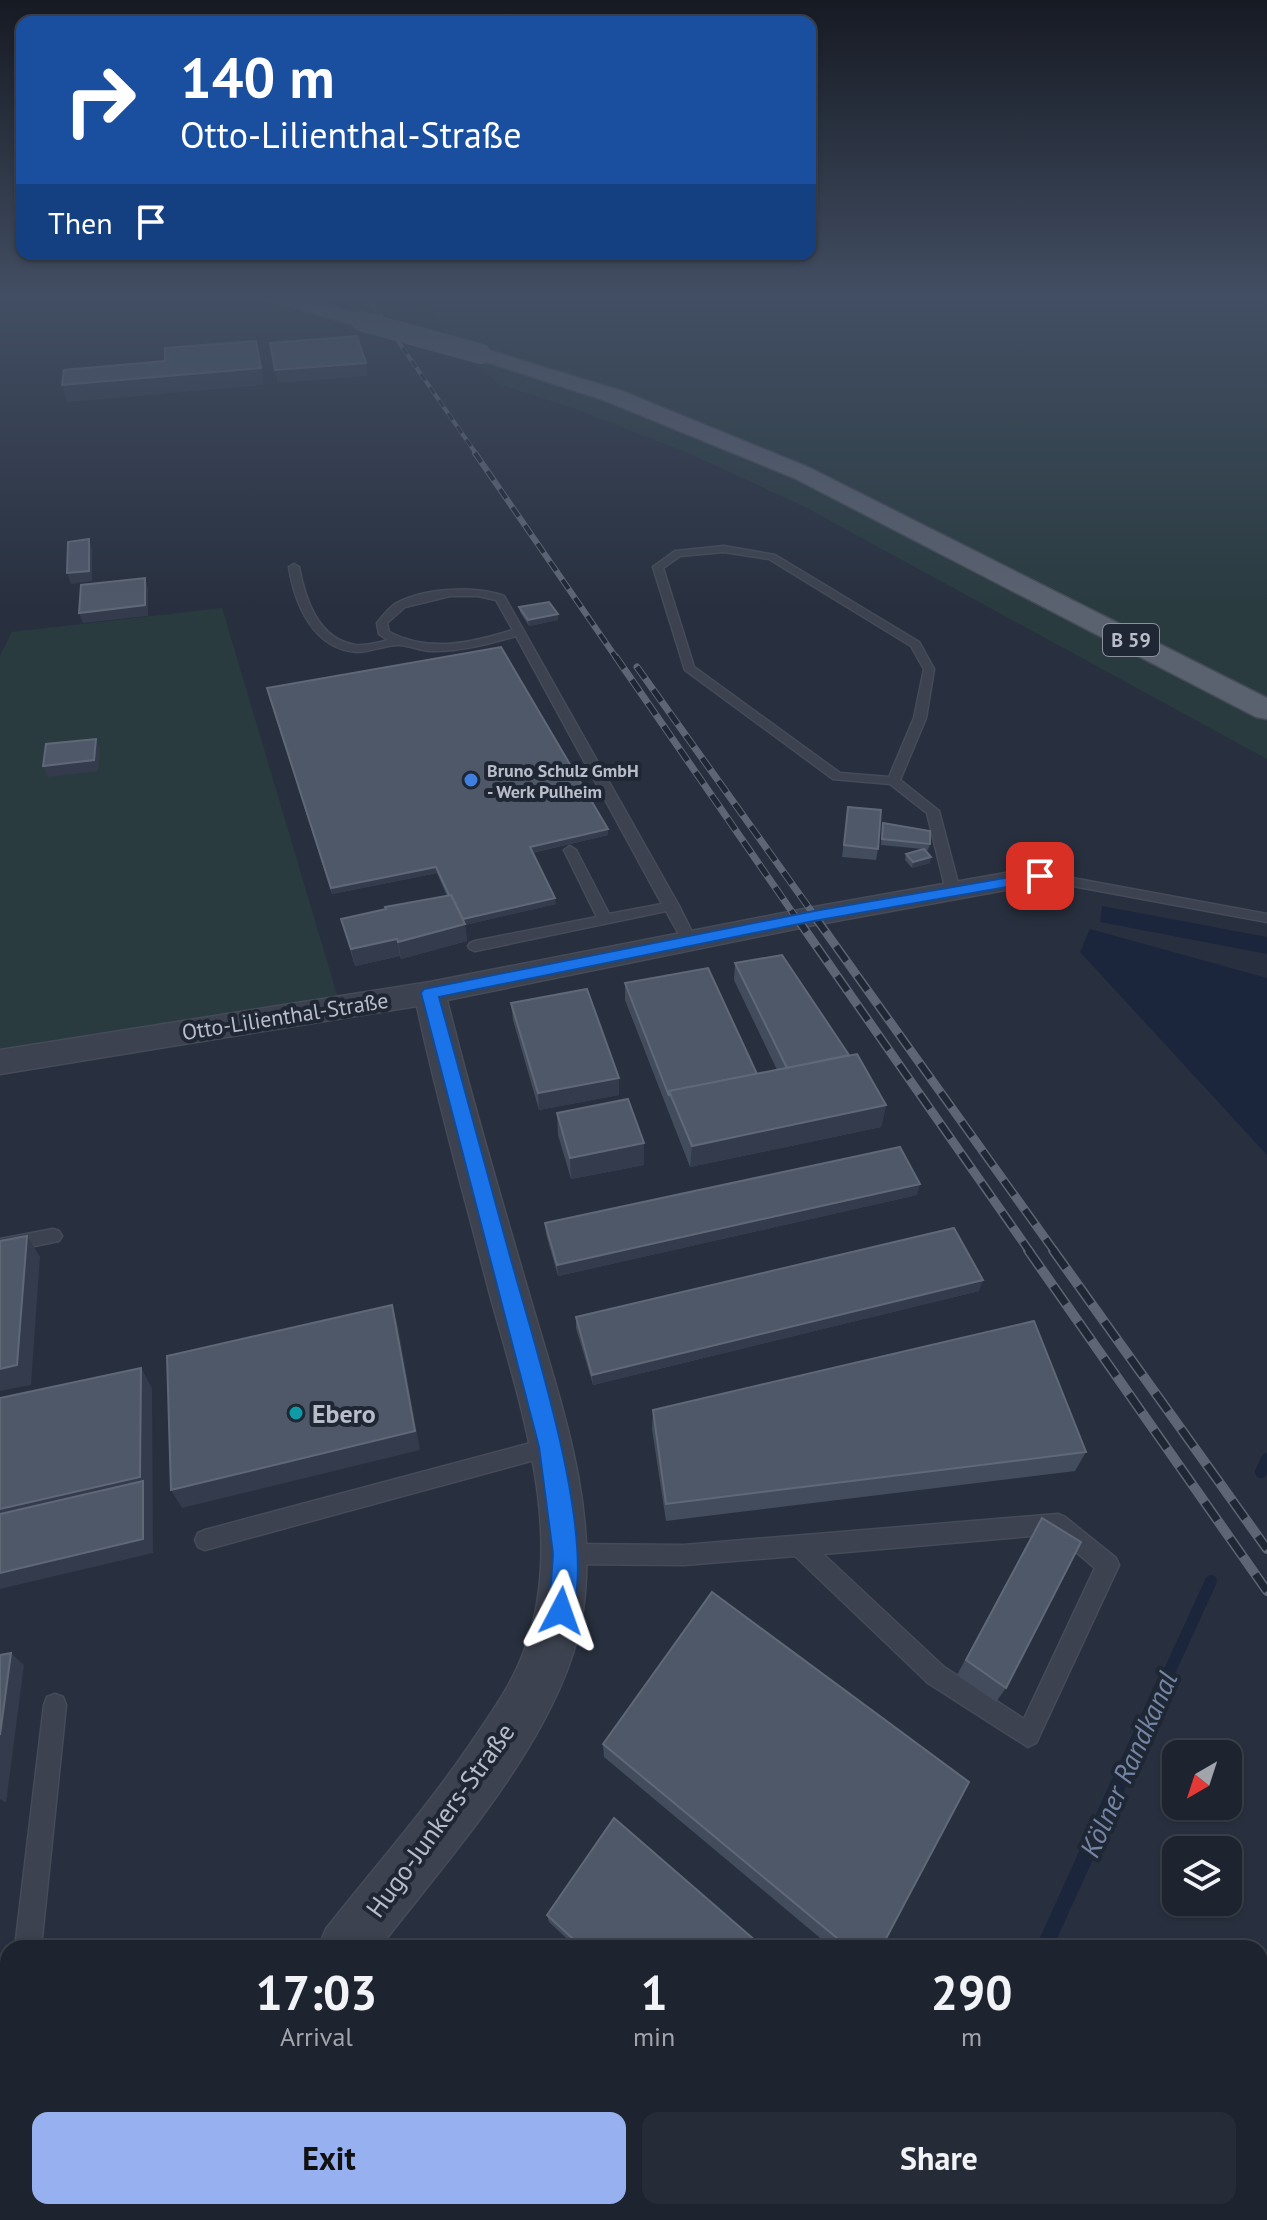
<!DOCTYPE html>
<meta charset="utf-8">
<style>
body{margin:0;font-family:"PT Sans",sans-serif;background:#262c37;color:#f1f3f6;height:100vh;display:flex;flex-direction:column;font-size:30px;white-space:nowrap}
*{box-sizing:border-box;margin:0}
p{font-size:26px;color:#a1a4aa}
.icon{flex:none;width:44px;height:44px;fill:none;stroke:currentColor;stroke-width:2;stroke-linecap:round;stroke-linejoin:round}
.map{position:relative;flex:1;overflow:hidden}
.drawer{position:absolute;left:0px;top:1940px;width:1268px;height:280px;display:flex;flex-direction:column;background:#1e242f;border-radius:24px 24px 0 0;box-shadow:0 2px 6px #0004,0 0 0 2px #3c414b}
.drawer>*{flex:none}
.hud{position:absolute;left:16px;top:16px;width:800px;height:244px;border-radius:16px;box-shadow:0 2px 6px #0004,0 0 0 2px #3c414b;background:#1a4fa0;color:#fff;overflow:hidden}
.needle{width:52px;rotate:219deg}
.controls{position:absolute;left:1162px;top:1740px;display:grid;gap:16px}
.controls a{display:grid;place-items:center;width:80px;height:80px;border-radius:16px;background:#1e242f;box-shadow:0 2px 6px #0004,0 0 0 2px #3c414b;font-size:40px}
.pin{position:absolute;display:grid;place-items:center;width:68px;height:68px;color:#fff;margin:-34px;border-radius:16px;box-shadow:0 4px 12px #0006}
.me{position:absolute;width:88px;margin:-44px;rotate:4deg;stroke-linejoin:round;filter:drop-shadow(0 0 6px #0008)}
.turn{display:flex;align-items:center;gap:28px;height:168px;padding:0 32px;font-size:36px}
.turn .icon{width:104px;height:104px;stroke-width:2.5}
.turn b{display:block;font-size:56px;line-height:68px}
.then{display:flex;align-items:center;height:76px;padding:0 32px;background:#0003;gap:16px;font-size:30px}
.eta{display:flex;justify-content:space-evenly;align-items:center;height:136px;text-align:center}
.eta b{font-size:48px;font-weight:800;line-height:56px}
.button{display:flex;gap:16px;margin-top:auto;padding:16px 32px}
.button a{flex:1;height:92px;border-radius:16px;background:#97b1f0;color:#111;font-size:32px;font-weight:800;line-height:92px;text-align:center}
.button a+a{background:#262c37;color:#f1f3f6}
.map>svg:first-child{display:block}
.green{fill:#2a3b40}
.water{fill:#1b263d}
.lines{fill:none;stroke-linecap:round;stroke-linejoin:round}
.stream-far1{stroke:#1b263d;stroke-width:12}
.stream{stroke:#1b263d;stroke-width:16}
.lane-casing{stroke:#454b58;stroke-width:3}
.street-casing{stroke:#454b58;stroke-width:3}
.primary-casing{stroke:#454b58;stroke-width:3}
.lane{fill:#3c424f;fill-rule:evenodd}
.street{fill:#3c424f;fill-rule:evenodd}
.primary{fill:#5a616f;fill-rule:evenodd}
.rail-far4-casing{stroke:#5e6676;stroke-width:4}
.rail-far3-casing{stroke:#5e6676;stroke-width:6}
.rail-far2-casing{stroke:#5e6676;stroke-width:7}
.rail-far1-casing{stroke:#5e6676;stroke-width:9}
.rail-casing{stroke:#5e6676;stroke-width:10}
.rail-far4{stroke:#202734;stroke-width:3;stroke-dasharray:8;stroke-linecap:butt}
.rail-far3{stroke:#202734;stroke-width:4;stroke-dasharray:11;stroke-linecap:butt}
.rail-far2{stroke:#202734;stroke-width:5;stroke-dasharray:14;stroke-linecap:butt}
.rail-far1{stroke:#202734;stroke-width:6;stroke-dasharray:18;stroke-linecap:butt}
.rail{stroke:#202734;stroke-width:7;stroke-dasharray:22;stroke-linecap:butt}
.primary-bridge-casing{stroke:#454b58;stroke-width:21;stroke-linecap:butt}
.primary-bridge{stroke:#5a616f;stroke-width:20}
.wall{fill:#434c5d}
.shaded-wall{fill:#333b4c}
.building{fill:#4f5869;stroke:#606878;stroke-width:2}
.route{fill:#1a73e8;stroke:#114b97;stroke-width:2}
.shop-dot{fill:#3f7fe0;stroke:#202734;stroke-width:3}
.culture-dot{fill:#0f9aa8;stroke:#202734;stroke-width:3}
.labels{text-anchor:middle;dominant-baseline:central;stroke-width:8;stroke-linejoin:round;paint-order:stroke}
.far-poi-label{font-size:18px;font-weight:bold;fill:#b8bdc9;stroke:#202734;text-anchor:start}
.shield{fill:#202734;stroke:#8a909c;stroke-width:2}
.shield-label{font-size:20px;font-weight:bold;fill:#b8bdc9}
.street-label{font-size:22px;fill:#b8bdc9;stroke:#202734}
.near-poi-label{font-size:26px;font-weight:bold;fill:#b8bdc9;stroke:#202734;text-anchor:start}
.near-street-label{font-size:26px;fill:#b8bdc9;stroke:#202734}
.near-water-label{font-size:28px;font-style:italic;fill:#7485a5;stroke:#202734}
</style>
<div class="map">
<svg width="1267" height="2220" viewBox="0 0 1267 2220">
<rect width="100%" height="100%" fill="#28303f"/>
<g class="green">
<polygon points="419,295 492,295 542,304 839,300 838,295 1267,295 1267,759 805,507 686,452 567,406 498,384 443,329"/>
<polygon points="222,608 337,995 0,1053 0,656 12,632"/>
</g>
<g class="water">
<polygon points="492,295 838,295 839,300 542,304"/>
<polygon points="1102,906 1267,937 1267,954 1100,922"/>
<polygon points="1090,929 1267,978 1267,1155 1080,952"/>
</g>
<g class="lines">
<g class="stream-far1">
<polyline points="1261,1472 1267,1459"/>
<polyline points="1167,1677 1211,1581"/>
</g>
<g class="stream">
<polyline points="1044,1948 1168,1675"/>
<polyline points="920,2220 924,2212"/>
</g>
<g class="lane-casing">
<g id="lane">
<path d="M724,546L775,555L919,642L934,669L926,718L900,780L939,811L960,891L958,894H948L946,891L927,813L890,784L833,779L685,670L653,567L675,551ZM724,552L769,559L911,646L924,669L914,718L889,777L840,773L694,667L663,568L680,556Z"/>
<path d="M294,564L299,567C305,599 318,640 356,645C367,646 378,643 388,640L379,634L377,623C382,617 388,609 395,604C422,588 475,585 504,596L679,906L697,942L695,945H685L666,911L475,951L470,949L468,946L470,943L475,941L597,917L564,850L570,846L576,850L609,914L662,904L516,636C488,644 459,652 430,651C420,650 410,646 400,645C386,644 372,652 357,652C313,649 295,604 289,567ZM450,596H478L496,600L513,630C472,643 429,653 389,632L387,623L405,607Z"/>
<polygon points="1040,872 1267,914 1267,922 1035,879 1033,876"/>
<polygon points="53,1229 59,1231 62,1236 59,1241 0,1253 0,1239"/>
<polygon points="549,1438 556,1441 559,1447 556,1453 549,1456 205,1550 198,1547 195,1540 198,1533 205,1530"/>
<path d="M1058,1514L1065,1517L1116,1558L1119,1565L1036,1743L1028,1747L928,1683L795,1556L684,1565L565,1564L558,1561L554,1554L558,1547L565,1544L684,1545ZM1055,1534L1095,1568L1024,1719L944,1667L823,1554Z"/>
<polygon points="55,1694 63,1697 66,1705 41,1948 15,1948 44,1705 47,1697"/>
<polygon points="8,2111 8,2208 0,2211 0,2114"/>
</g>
</g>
<g class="street-casing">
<g id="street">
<path d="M1040,867L1050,870L1054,876L1050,882L814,925L447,1000C471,1098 500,1194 528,1291C558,1396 602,1511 581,1622C559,1737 449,1857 379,1948H318L326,1929C375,1867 427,1808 471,1743C490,1715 511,1686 523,1654C569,1538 519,1402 488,1287C464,1194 437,1100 417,1006L0,1074V1050L430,982L814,907Z"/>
<polygon points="110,2212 174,2212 170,2220 106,2220"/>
</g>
</g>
<g class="primary-casing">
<g id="primary">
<polygon points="261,295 291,295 368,317 370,321 361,327 264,299"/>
<polygon points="481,348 622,391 810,468 1267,698 1267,719 1256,717 794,478 606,401 474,358 471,354 474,350"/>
</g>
</g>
<use href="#lane" class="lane"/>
<use href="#street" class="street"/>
<use href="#primary" class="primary"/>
<g class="rail-far4-casing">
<polyline id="rail-far4" points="366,295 477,455"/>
</g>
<g class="rail-far3-casing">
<polyline id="rail-far3" points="475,453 617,659"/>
</g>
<g class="rail-far2-casing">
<g id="rail-far2">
<polyline points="616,657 797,919"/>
<polyline points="637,667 817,919"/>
</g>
</g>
<g class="rail-far1-casing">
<g id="rail-far1">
<polyline points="796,917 1030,1252"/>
<polyline points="815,917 1055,1252"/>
</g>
</g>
<g class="rail-casing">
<g id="rail">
<polyline points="1028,1250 1267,1591"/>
<polyline points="1053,1250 1267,1549"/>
</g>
</g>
<use href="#rail-far4" class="rail-far4"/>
<use href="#rail-far3" class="rail-far3"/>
<use href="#rail-far2" class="rail-far2"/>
<use href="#rail-far1" class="rail-far1"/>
<use href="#rail" class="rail"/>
<g class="primary-bridge-casing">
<polyline id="primary-bridge" points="361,321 481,354"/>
</g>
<use href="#primary-bridge" class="primary-bridge"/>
</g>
<g class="wall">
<polygon points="519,607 558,614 558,620 529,626 520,612"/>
<polygon points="268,693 608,829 608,835 532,853 556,904 465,925 467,941 401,959 400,956 355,966 341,919 447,896 437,873 332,894"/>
<polygon points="848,807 878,849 876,860 842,857"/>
<polygon points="882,829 930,844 928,850 924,850 930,863 912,868 905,860 906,854 923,849 881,845"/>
<polygon points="735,963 849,1055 886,1105 881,1127 690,1167 625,1000 625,983 757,1074 777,1070 734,980"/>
<polygon points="511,1003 619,1095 539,1110 513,1020"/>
<polygon points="557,1113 644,1165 571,1179 558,1135"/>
<polygon points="917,1195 558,1276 546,1234 545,1223"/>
<polygon points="979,1291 593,1385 576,1328 576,1317"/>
<polygon points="653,1410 1086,1452 1075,1471 666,1521 652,1429"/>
<polygon points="1032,1535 1006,1688 996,1702 957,1675"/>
<polygon points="603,1744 881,1948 832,1948 604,1757"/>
<polygon points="547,1915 764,1948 577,1948 549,1922"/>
</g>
<g class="shaded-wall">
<polygon points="256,341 264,385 67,402 62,385"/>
<polygon points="366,363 368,376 278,383 275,370"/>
<polygon points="89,539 92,549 92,581 71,584 67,573"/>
<polygon points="145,578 148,588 148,616 83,623 79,613"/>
<polygon points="558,614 558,620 529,626 528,620"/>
<polygon points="96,739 100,750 98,771 48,777 43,766"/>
<polygon points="608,829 608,835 530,853 530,847"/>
<polygon points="931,857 930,863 912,868 913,862"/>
<polygon points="436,867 437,873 332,894 331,888"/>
<polygon points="555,898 556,904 465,925 467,941 401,959 398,942 460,920"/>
<polygon points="397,939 400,956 355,966 351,949"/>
<polygon points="619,1078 619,1095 539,1110 538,1093"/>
<polygon points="886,1105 881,1127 690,1167 692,1146"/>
<polygon points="644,1143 644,1165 571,1179 570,1158"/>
<polygon points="920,1184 917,1195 558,1276 557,1265"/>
<polygon points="27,1236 40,1257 31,1385 0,1391 0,1369"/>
<polygon points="983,1280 979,1291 593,1385 592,1375"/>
<polygon points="392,1305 398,1326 420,1450 182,1508 171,1490"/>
<polygon points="141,1368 152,1388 153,1553 0,1589 0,1509"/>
<polygon points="11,1653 24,1665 6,1803 0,1799 0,1735"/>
</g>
<g class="building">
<polygon points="357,336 366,363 275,370 270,343"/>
<polygon points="256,341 261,368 62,385 64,370 165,361 165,348"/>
<polygon points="89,539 89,571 67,573 68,542"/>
<polygon points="145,578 145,605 79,613 81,585"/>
<polygon points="549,602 558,614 528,620 519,607"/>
<polygon points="501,647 608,829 530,847 555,898 463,919 451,895 449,895 436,867 331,888 267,688"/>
<polygon points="96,739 94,760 43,766 46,744"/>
<polygon points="848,807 881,810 878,849 844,845"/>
<polygon points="883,823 930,831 930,844 882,839"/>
<polygon points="924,849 931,857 913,862 906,854"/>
<polygon points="451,895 465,924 398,942 397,939 351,949 341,919 386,909 385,907"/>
<polygon points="782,955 849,1055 787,1068 735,963"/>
<polygon points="708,968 757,1074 669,1091 669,1096 625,983"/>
<polygon points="587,989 619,1078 538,1093 511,1003"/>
<polygon points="857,1054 886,1105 692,1146 669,1091"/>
<polygon points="628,1099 644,1143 570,1158 557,1113"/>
<polygon points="900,1147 920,1184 557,1265 545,1223"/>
<polygon points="954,1228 983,1280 592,1375 576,1317"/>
<polygon points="27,1236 17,1365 0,1369 0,1241"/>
<polygon points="392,1305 415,1431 171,1490 167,1356"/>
<polygon points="1034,1321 1086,1452 666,1504 653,1410"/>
<polygon points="141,1368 140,1477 0,1509 0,1398"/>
<polygon points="143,1481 143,1539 0,1573 0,1514"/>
<polygon points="1042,1518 1081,1542 1006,1688 966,1660"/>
<polygon points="712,1592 969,1782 881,1948 849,1948 603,1744"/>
<polygon points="11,1653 0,1735 0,1655"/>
<polygon points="614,1818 764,1948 583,1948 547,1915"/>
<polygon points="429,2212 722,2212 729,2220 436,2220"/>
</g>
<linearGradient id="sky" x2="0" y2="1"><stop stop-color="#161a23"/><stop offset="0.49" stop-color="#424e63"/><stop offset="1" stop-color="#424e63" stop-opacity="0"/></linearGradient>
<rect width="1267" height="606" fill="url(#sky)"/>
<path class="route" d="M1040,872L1046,873V880L814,921L439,997C463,1083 486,1169 510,1256C532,1337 601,1544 570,1619L561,1623L552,1619L549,1611L553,1554L539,1447L421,993L424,989L814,911Z"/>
<circle class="shop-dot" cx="471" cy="780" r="8"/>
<circle class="culture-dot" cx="296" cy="1413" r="8"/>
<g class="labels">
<g class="far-poi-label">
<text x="487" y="770">Bruno Schulz GmbH<tspan x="487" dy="21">- Werk Pulheim</tspan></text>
</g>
<rect class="shield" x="1103" y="624" width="56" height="32" rx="6"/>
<g class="shield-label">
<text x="1131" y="640">B 59</text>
</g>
<g class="street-label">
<text transform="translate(285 1016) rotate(-9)">Otto-Lilienthal-Straße</text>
</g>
<g class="near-poi-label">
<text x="312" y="1413">Ebero</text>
</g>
<g class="near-street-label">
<text transform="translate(440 1820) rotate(-54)">Hugo-Junkers-Straße</text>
</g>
<g class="near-water-label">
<text transform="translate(1128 1764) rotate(-66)">Kölner Randkanal</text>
</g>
</g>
</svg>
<div class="controls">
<a><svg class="needle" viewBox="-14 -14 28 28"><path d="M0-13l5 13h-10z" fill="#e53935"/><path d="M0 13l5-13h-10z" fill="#a1a4aa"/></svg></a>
<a><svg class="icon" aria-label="layers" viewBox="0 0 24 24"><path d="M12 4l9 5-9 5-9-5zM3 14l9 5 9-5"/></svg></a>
</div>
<div class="pin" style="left:1040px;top:876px;background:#d93025"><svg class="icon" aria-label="arrive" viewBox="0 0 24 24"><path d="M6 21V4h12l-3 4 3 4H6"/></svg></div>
<svg class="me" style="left:561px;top:1611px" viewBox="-20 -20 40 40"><path d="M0-17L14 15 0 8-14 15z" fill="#1a73e8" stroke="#fff" stroke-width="4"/></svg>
<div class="hud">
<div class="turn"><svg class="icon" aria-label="right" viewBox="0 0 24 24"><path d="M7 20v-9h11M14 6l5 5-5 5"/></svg><div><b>140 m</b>Otto-Lilienthal-Straße</div></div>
<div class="then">Then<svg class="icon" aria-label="arrive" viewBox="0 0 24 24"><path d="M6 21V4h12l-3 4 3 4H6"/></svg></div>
</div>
<section class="drawer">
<div class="eta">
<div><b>17:03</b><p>Arrival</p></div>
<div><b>1</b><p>min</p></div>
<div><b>290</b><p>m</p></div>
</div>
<div class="button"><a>Exit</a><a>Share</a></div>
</section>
</div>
